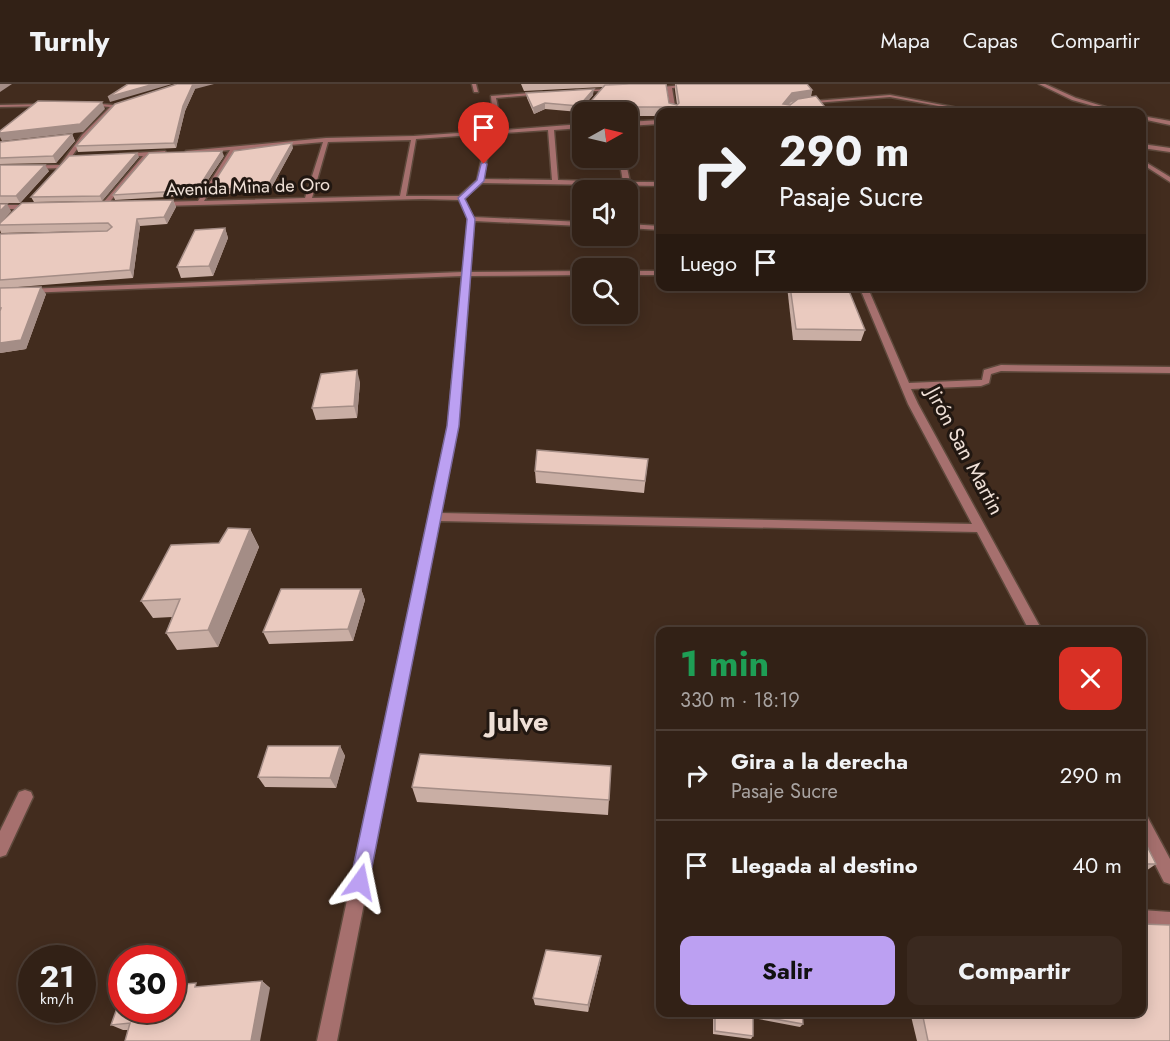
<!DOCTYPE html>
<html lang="es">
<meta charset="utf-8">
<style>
body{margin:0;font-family:Jost,sans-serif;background:#3a291f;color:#f1f3f6;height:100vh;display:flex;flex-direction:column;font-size:22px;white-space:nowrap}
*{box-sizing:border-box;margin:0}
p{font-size:20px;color:#a8a3a1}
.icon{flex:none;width:33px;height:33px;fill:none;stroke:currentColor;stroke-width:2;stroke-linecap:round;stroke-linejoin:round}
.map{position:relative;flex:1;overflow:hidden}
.side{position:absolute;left:656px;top:543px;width:490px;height:390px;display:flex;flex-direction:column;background:#322116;border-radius:12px;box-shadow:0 3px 15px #0003,0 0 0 2px #4d3e35}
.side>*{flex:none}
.top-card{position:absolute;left:656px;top:24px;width:490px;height:183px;border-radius:12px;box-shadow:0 3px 15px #0003,0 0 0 2px #4d3e35;background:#322116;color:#f1f3f6;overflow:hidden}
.needle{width:39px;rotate:82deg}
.tools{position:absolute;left:572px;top:18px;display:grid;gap:12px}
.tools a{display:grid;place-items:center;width:66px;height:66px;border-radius:12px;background:#322116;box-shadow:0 3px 15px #0003,0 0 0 2px #4d3e35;font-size:30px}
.speed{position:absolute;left:18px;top:861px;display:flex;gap:12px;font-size:30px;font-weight:700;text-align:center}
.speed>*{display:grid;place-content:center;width:78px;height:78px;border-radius:50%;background:#322116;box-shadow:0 3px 15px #0003,0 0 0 2px #4d3e35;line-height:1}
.speed small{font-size:15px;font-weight:400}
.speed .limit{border:9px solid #d22;background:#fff;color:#111}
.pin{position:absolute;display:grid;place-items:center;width:51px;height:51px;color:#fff;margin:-62px -26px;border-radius:50% 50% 50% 0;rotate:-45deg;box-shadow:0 0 6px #0007}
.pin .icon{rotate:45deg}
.me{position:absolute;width:66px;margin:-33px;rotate:12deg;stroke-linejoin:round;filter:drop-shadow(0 0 4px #0008)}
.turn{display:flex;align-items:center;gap:21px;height:126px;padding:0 24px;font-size:27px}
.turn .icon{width:78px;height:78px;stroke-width:2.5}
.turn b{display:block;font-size:42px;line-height:51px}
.then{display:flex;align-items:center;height:57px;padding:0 24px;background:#0003;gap:12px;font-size:22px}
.round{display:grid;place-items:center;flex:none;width:63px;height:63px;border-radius:12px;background:#3a291f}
.overview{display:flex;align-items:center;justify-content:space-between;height:102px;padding:0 24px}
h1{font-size:36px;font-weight:700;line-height:45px;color:#1e9e55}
.primary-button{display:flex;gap:12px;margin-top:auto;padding:12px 24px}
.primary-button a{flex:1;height:69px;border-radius:12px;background:#bca0f2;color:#111;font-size:24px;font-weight:700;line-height:69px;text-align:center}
.primary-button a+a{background:#3a291f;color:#f1f3f6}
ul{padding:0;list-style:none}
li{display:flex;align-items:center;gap:18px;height:90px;padding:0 24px;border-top:2px solid #4d3e35}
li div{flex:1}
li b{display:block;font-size:22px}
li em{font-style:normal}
header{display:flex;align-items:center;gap:36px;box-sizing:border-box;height:84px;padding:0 30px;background:#322116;border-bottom:2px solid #4d3e35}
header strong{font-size:28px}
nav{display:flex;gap:33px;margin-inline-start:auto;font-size:21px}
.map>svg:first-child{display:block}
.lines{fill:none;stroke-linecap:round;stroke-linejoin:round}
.service-casing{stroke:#5e493c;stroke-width:3}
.minor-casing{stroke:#5e493c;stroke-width:3}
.service{fill:#a6706e;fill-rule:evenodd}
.minor{fill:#a6706e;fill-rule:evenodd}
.wall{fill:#c9aea4}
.shaded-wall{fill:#a48d86}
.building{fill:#eacabf;stroke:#a48d86;stroke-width:1.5}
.route{fill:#bca0f2;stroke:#7a689d;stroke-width:1.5}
.labels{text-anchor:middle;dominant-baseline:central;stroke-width:6;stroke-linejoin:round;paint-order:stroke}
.far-street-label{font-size:18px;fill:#efe0d7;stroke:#211711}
.street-label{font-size:21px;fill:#efe0d7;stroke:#211711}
.near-neighbourhood-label{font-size:27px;font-weight:bold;fill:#efe0d7;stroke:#211711}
</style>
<header>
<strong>Turnly</strong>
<nav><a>Mapa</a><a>Capas</a><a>Compartir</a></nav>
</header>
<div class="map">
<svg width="1170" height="957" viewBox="0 0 1170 957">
<rect width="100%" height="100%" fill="#422c1e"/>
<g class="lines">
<g class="service-casing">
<polygon id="service" points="1142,826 1170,828 1170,846 1142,844"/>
</g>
<g class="minor-casing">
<g id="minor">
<polygon points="472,0 476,0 478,8 474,8"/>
<polygon points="694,0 719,0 672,4 676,28 671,28 667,4 650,4"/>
<polygon points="1039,0 1045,0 1076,14 1122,28 1115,28 1072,16"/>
<polygon points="619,5 617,7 575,7 577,6"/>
<path d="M542,8L544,10L496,14L498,24L493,47L582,40V44L554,46L558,96L623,98L619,74H625L630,98H660V102L482,99L464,114L473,133L582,138V142L474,137L470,188L582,187V191L470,192L458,342L441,429L972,440L908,320L859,202H867L909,299L980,296H982L984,286L1001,281L1170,283V289L1001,287L991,290L989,299L981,302L911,305L918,320L1043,548H1030L977,448L439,437L337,957H317L448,342L462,192L0,210V206L463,188L468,135L459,116L422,115L160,122L157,120L160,118L198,117L230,66L188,70L186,67L326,54L414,52L488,47L492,24L491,12ZM548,46L552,96L483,95L492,50ZM487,50L477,96L459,112H406L416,55ZM411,56L400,112L312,114L328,58ZM323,58L305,114L204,117L236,66Z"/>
<polygon points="890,11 979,28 971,28 890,13 802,20 795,22 788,28 783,28 791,20 802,18"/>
<path d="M127,18L129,20C99,27 81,62 63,84L0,86V82L60,81L82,51L110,23L88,21L86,19L114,21Z"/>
<polygon points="49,20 47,22 0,23 0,21"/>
<polygon points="1142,32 1170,37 1170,41 1142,35"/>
<polygon points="660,36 660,40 627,42 627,38"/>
<polygon points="1142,60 1170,64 1170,68 1142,64"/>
<polygon points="165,67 167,70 150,71 106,122 102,122 102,120 143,72 122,73 120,70"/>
<polygon points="1142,76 1170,93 1170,98 1142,80"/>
<polygon points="0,121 31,121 34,123 31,125 0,125"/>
<polygon points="627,140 660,142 660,146 627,144"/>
<rect x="627" y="187" width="33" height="4"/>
<polygon points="25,706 31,708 33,713 6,771 0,773 0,747 19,708"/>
<polygon points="1142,732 1148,734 1170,775 1170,800 1164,798 1142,755"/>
</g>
</g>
<use href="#service" class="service"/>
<use href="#minor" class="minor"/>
</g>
<g class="wall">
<polygon points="521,0 609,0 609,1 677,21 675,6 675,0 807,0 812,6 811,13 829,28 660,28 660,32 633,32 633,35 627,35 627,28 585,28 585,24 603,3 524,7"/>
<polygon points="195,5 185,27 176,64 78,68 76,62"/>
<polygon points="526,9 593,11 579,28 545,25 534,30 527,14"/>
<polygon points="72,50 75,57 56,79 0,80 0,58"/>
<polygon points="293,64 269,108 211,111 209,106"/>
<polygon points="224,72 198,111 115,116 113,111"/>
<polygon points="139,73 102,117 34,118 31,113"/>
<polygon points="0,81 49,87 20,119 0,119"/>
<polygon points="173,116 176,123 167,140 140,142 133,194 5,204 46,210 26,265 0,269 0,150 97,147 1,149 0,146 0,120 11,127 1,138"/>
<polygon points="225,144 228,154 213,192 181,194 177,183"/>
<polygon points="787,202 847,202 865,246 861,257 793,256"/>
<polygon points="360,298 357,334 316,336 312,324"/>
<polygon points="648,375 644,409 536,399 535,387"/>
<polygon points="250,445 259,463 218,563 177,566 166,549 172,533 153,534 141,517 219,459"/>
<polygon points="361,505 365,516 353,557 269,560 263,548"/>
<polygon points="340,662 345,672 336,704 265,703 258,693"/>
<polygon points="611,682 608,731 417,718 412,703"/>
<polygon points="1142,752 1156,780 1143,789 1142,789"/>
<polygon points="601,872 600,879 588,928 535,921 533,914"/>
<polygon points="262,897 270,904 128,946 123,946 111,941 200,903"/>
<polygon points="713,928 802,928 803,940 800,943 753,934 753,952 751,955 713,950"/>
<polygon points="910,928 1142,928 1170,957 917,957"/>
</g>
<g class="shaded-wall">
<polygon points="0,0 12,0 0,8"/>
<polygon points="154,0 172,0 110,18 108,13"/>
<polygon points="193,0 214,0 195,5 185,27 176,64 174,59 183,22"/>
<polygon points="594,5 593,11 579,28 579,22"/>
<polygon points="812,6 810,15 791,18 782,28 783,20 792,9"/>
<polygon points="102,18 105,25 83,48 2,57 0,53 0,49"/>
<polygon points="545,19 545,25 534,30 533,24"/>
<polygon points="72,50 75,57 56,79 53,72"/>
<polygon points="292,59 293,64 269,108 267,103"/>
<polygon points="222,67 224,72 198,111 197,106"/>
<polygon points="137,69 139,73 102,117 100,112"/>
<polygon points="45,81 49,87 20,119 16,112"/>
<polygon points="173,116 176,123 167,140 164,133"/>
<polygon points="7,120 11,127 0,139 0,127"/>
<polygon points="137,135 140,142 133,194 130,186"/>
<polygon points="225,144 228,154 213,192 209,182"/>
<polygon points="41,203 46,210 26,265 0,269 0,259"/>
<polygon points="357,286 360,298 357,334 354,322"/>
<polygon points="250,445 259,463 218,563 208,546"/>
<polygon points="361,505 365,516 353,557 348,545"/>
<polygon points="340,662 345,672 336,704 330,694"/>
<polygon points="601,872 600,879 588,928 588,921"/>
<polygon points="262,897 270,904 260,957 251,957"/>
</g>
<g class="building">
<polygon points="128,0 154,0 108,13"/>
<polygon points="177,0 193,0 183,22 174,59 76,62 115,20"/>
<polygon points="629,0 666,0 669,19 677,21 679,19 676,0 807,0 812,6 792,9 783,20 790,21 798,15 816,12 829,28 677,28 671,23 632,23 633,26 585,24 605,1"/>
<polygon points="594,5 579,22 545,19 533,24 526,9"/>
<polygon points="38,17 102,18 80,40 0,49 0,47"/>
<polygon points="72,50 53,72 0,74 0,58"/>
<polygon points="292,59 267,103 209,106 234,67"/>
<polygon points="222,67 197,106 113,111 149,69"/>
<polygon points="137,69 100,112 31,113 69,72"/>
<polygon points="0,81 45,81 16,112 0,112"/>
<polygon points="173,116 164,133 137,135 130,186 0,196 0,150 107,147 112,143 108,139 0,141 0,139 22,119"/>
<polygon points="0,120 7,120 0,127"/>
<polygon points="225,144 209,182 177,183 195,146"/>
<polygon points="790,202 847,202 865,246 796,245"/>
<polygon points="41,203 21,256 0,259 0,227 1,224 0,224 0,204"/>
<polygon points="357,286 354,322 312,324 321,290"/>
<polygon points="537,366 648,375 645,397 535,387"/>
<polygon points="228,444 250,445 208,546 166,549 180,515 141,517 171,461 219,459"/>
<polygon points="281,505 361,505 348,545 263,548"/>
<polygon points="268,662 340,662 330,694 258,693"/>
<polygon points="420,670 611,682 609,716 412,703"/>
<polygon points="1142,752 1156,780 1142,780"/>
<polygon points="1142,840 1170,841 1170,957 928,957 922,928 1142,928"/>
<polygon points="546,866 601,872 588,921 533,914"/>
<polygon points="262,897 251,957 125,957 130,939 111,941 122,910 122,926 172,926 172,901 196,899 195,903"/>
<polygon points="715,928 802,928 803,940 753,931 753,952 715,947"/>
</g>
<polygon class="route" points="484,78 487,80 484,97 465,115 475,135 459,342 369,798 367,804 360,807 353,804 350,798 447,342 467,135 458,114 477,96 481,80"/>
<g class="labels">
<g class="far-street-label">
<text transform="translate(248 103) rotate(-2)">Avenida Mina de Oro</text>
</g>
<g class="street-label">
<text transform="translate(965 367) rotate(62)">Jirón San Martin</text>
</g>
<g class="near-neighbourhood-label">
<text x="518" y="637">Julve</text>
</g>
</g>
</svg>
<div class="tools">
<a><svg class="needle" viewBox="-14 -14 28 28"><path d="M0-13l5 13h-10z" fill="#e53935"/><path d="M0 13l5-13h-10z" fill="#a8a3a1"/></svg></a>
<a><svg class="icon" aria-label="sound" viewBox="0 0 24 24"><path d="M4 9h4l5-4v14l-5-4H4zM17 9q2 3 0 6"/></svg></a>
<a><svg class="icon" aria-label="search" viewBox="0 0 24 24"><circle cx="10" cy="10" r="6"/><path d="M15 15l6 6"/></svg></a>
</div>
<div class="speed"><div>21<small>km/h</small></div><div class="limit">30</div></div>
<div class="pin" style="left:484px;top:80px;background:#d93025"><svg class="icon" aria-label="arrive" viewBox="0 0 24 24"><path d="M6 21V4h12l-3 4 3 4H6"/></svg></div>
<svg class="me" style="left:360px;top:798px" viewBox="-20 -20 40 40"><path d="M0-17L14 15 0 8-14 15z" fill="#bca0f2" stroke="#fff" stroke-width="4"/></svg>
<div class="top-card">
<div class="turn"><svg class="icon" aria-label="right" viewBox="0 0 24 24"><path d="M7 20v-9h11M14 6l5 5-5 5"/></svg><div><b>290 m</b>Pasaje Sucre</div></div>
<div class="then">Luego<svg class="icon" aria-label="arrive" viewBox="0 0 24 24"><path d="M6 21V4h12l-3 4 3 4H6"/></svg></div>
</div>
<section class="side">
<div class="overview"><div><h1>1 min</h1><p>330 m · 18:19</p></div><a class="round" style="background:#d93025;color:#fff"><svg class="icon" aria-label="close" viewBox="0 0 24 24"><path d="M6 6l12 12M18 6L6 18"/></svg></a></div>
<ul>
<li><svg class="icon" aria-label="right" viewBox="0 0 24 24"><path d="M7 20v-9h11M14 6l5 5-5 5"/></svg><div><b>Gira a la derecha</b><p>Pasaje Sucre</p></div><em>290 m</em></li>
<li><svg class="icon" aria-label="arrive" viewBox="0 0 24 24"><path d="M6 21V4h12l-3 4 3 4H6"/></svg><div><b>Llegada al destino</b></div><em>40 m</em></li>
</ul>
<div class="primary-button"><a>Salir</a><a>Compartir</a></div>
</section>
</div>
